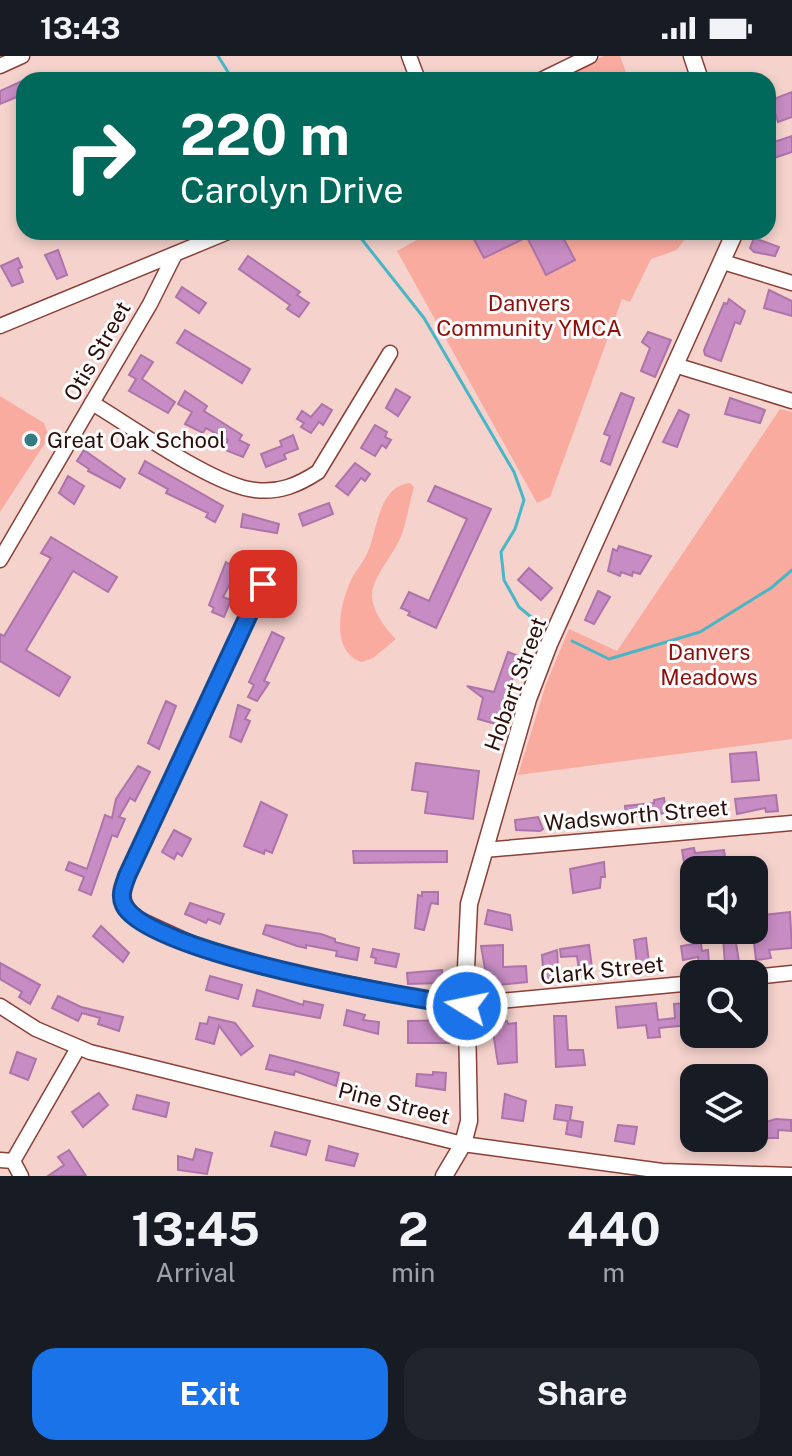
<!DOCTYPE html>
<style>
body{margin:0;font-family:"Public Sans",sans-serif;background:#20242c;color:#f1f3f6;height:100vh;display:flex;flex-direction:column;font-size:30px;white-space:nowrap}
*{box-sizing:border-box;margin:0}
p{font-size:26px;color:#9ea1a6}
.icon{flex:none;width:44px;height:44px;fill:none;stroke:currentColor;stroke-width:2;stroke-linecap:round;stroke-linejoin:round}
.map{position:relative;height:1120px;overflow:hidden}
.panel{display:flex;flex-direction:column;background:#171b24;flex:1}
.panel>*{flex:none}
.guide{position:absolute;left:16px;top:16px;width:760px;height:168px;border-radius:24px;box-shadow:0 4px 12px #0003;background:#00695c;color:#fff;overflow:hidden}
.fabs{position:absolute;left:680px;top:800px;display:grid;gap:16px}
.fabs a{display:grid;place-items:center;width:88px;height:88px;border-radius:16px;background:#171b24;box-shadow:0 4px 12px #0003;font-size:40px}
.pin{position:absolute;display:grid;place-items:center;width:68px;height:68px;color:#fff;margin:-34px;border-radius:16px;box-shadow:0 4px 12px #0006}
.me{position:absolute;width:88px;margin:-44px;rotate:280deg;stroke-linejoin:round;filter:drop-shadow(0 0 6px #0008)}
.turn{display:flex;align-items:center;gap:28px;height:168px;padding:0 32px;font-size:36px}
.turn .icon{width:104px;height:104px;stroke-width:2.5}
.turn b{display:block;font-size:56px;line-height:68px}
.eta{display:flex;justify-content:space-evenly;align-items:center;height:136px;text-align:center}
.eta b{font-size:48px;font-weight:700;line-height:56px}
.cta{display:flex;gap:16px;margin-top:auto;padding:16px 32px}
.cta a{flex:1;height:92px;border-radius:24px;background:#1a73e8;color:#fff;font-size:32px;font-weight:700;line-height:92px;text-align:center}
.cta a+a{background:#20242c;color:#f1f3f6}
.status{display:flex;justify-content:space-between;align-items:center;height:56px;padding:0 40px;background:#171b24;direction:ltr}
.status svg{height:22px;fill:currentColor}
.map>svg:first-child{display:block}
.green{fill:#faab9f}
.lines{fill:none;stroke-linecap:round;stroke-linejoin:round}
.stream{stroke:#48b6c7;stroke-width:3}
.building{fill:#c78cc3;stroke:#ad74a9;stroke-width:2}
.minor-casing{stroke:#894037;stroke-width:17}
.major-casing{stroke:#894037;stroke-width:19}
.minor{stroke:#fff;stroke-width:14}
.major{stroke:#fff;stroke-width:16}
.route-casing{stroke:#114b97;stroke-width:20}
.route{stroke:#1a73e8;stroke-width:14}
.poi-dot{fill:#347b86;stroke:#fcfcfc;stroke-width:3}
.labels{text-anchor:middle;dominant-baseline:central;stroke-width:6;stroke-linejoin:round;paint-order:stroke}
.park-label{font-size:22px;fill:#8d0f0b;stroke:#fcfcfc}
.street-label{font-size:22px;fill:#2c0e0a;stroke:#fcfcfc}
.poi-label{font-size:22px;fill:#2c0e0a;stroke:#fcfcfc;text-anchor:start}
</style>
<div class="status"><b>13:43</b><svg viewBox="0 0 49 12"><path d="M0 12V9h3v3zM5 12V6h3v6zM10 12V3h3v9zM15 12V0h3v12zM26 1h20v11H26zM47 4h2v5h-2z"/></svg></div>
<div class="map">
<svg width="792" height="1120" viewBox="0 0 792 1120">
<rect width="100%" height="100%" fill="#f5d2cc"/>
<g class="green">
<polygon points="604,0 620,0 629,24 554,24"/>
<polygon points="431,176 684,176 687,180 677,194 651,203 630,246 622,243 550,441 537,447 397,195"/>
<polygon points="0,340 44,367 49,381 0,456"/>
<polygon points="780,353 792,356 792,683 518,719 546,628 569,573 617,595"/>
<path d="M410,427L414,431C410,446 407,461 403,475C396,497 374,517 372,538C371,553 386,574 396,583L373,602L362,606C329,595 340,548 351,524C355,515 363,507 367,498C378,475 377,431 410,427Z"/>
</g>
<g class="lines">
<g class="stream">
<polyline points="218,0 233,24"/>
<polyline points="356,176 424,262 514,416 524,444 515,473 501,496 504,524 519,551 542,570"/>
<polyline points="572,585 609,603 700,576 771,532 792,514"/>
</g>
</g>
<g class="building">
<polygon points="24,24 24,38 0,48 0,35"/>
<polygon points="792,36 792,61 778,66 771,44"/>
<polygon points="792,80 792,96 768,104 768,88"/>
<polygon points="470,176 560,176 575,204 546,219 527,181 484,202"/>
<polygon points="754,182 779,191 775,200 754,196 750,192"/>
<polygon points="58,194 67,219 57,223 45,199"/>
<polygon points="248,200 300,236 297,239 309,247 299,261 287,253 290,249 239,213"/>
<polygon points="18,202 22,211 18,213 23,226 12,230 1,210"/>
<polygon points="182,231 206,247 199,257 176,241"/>
<polygon points="769,234 792,245 792,260 764,252"/>
<polygon points="729,243 745,255 740,268 735,266 721,305 705,299 704,294 724,247 727,248"/>
<polygon points="185,274 250,313 242,327 177,287"/>
<polygon points="648,276 671,284 655,321 641,315 650,292 642,286"/>
<polygon points="141,299 153,306 142,323 175,346 168,357 129,335 136,323 129,319"/>
<polygon points="396,333 410,341 398,360 386,352"/>
<polygon points="185,335 207,350 204,355 242,379 239,384 249,389 243,401 223,393 228,384 206,372 203,377 185,368 192,356 178,348"/>
<polygon points="621,337 634,342 610,409 601,405 610,380 604,378"/>
<polygon points="730,342 765,354 760,367 725,358"/>
<polygon points="322,348 332,354 323,369 319,366 311,377 301,371 304,367 297,363 302,355 311,361"/>
<polygon points="679,354 689,359 677,391 663,386"/>
<polygon points="375,369 387,376 385,381 391,384 386,392 382,389 375,400 361,392"/>
<polygon points="293,379 298,393 284,398 286,403 266,411 261,398 282,390 280,385"/>
<polygon points="84,394 125,423 120,432 88,415 89,413 77,405"/>
<polygon points="145,405 223,450 215,466 206,461 208,457 166,437 168,433 139,417"/>
<polygon points="355,407 370,418 365,425 361,422 348,439 336,430"/>
<polygon points="68,420 84,430 74,448 59,437"/>
<polygon points="435,430 491,453 436,572 408,559 410,556 401,552 409,536 429,545 467,463 428,445"/>
<polygon points="329,447 333,458 303,470 299,458"/>
<polygon points="243,458 279,468 277,477 241,471"/>
<polygon points="51,481 117,521 108,536 73,515 26,594 70,621 59,640 0,605 0,578 4,580 51,502 41,497"/>
<polygon points="619,490 651,500 640,518 633,516 632,520 621,516 620,520 608,515 613,493 617,495"/>
<polygon points="226,506 238,513 223,541 231,544 224,561 212,556 214,552 209,549"/>
<polygon points="529,512 552,532 541,544 518,524"/>
<polygon points="598,535 610,541 594,568 585,564"/>
<polygon points="272,576 284,582 264,625 269,627 257,645 248,641 254,629 249,626"/>
<polygon points="508,596 519,600 499,669 478,663 483,642 467,630 494,636"/>
<polygon points="166,645 176,650 159,693 148,687"/>
<polygon points="238,649 250,654 245,663 250,665 241,686 230,681"/>
<polygon points="756,696 759,724 732,726 730,698"/>
<polygon points="416,707 479,715 473,763 425,757 428,736 412,734"/>
<polygon points="138,710 150,716 135,745 130,742 119,761 125,763 117,781 112,779 91,839 79,834 84,821 66,814 69,806 87,813 105,759 112,762 116,743"/>
<polygon points="776,739 778,755 766,756 765,752 737,758 735,743"/>
<polygon points="664,742 665,749 676,748 677,756 626,761 625,750 654,747 654,744"/>
<polygon points="261,746 287,759 272,797 265,794 264,798 244,790"/>
<polygon points="538,761 543,773 540,775 516,774 515,764"/>
<polygon points="174,774 191,783 182,800 177,797 174,803 162,796"/>
<polygon points="694,792 695,797 724,794 727,814 712,814 711,809 694,810 694,817 686,818 682,794"/>
<polygon points="353,795 447,795 447,806 354,807"/>
<polygon points="604,806 605,821 601,821 600,832 573,837 570,813"/>
<polygon points="422,836 438,836 438,848 431,847 424,874 415,872 418,839 422,840"/>
<polygon points="190,847 224,858 220,868 208,863 206,867 185,858"/>
<polygon points="488,854 510,859 512,874 485,868"/>
<polygon points="790,856 792,892 769,894 771,902 756,904 753,878 766,876 763,859"/>
<polygon points="266,869 321,878 335,883 335,886 359,892 357,904 336,900 337,895 306,889 306,892 297,890 263,878"/>
<polygon points="101,870 129,897 123,906 93,880"/>
<polygon points="735,880 739,906 725,908 723,881"/>
<polygon points="646,882 650,915 638,916 634,884"/>
<polygon points="701,887 702,895 708,894 709,908 699,909 698,901 683,904 681,890"/>
<polygon points="503,889 503,911 526,910 527,926 488,930 481,890"/>
<polygon points="589,889 593,919 580,921 577,900 561,901 560,893"/>
<polygon points="373,893 399,898 396,911 375,907 376,902 371,901"/>
<polygon points="557,894 559,924 544,925 542,899"/>
<polygon points="0,907 40,929 30,948 19,941 22,936 0,923"/>
<polygon points="442,914 443,927 408,928 407,917"/>
<polygon points="210,920 242,929 238,943 206,934"/>
<polygon points="257,934 303,949 304,945 323,949 320,962 253,950"/>
<polygon points="58,940 81,951 123,961 119,975 98,968 100,962 82,957 78,965 52,952"/>
<polygon points="656,947 658,964 675,962 674,948 686,947 689,969 659,972 660,981 648,982 646,969 618,972 616,951"/>
<polygon points="347,954 365,959 363,964 379,966 378,978 344,969"/>
<polygon points="554,960 566,960 568,994 583,994 585,1009 556,1011"/>
<polygon points="209,961 235,967 253,990 241,999 219,970 214,988 196,983 200,967 207,968"/>
<polygon points="455,964 455,987 408,987 408,965"/>
<polygon points="507,965 508,968 516,967 517,1006 498,1008 492,970"/>
<polygon points="17,996 36,1003 28,1024 10,1017"/>
<polygon points="270,999 339,1017 336,1030 295,1015 294,1019 266,1013"/>
<polygon points="433,1016 446,1017 445,1034 416,1030 417,1018 433,1019"/>
<polygon points="99,1037 108,1049 83,1071 72,1056"/>
<polygon points="505,1038 526,1045 523,1065 502,1062"/>
<polygon points="137,1039 169,1047 166,1061 133,1053"/>
<polygon points="556,1049 572,1051 570,1064 583,1066 581,1081 566,1078 568,1065 554,1063"/>
<polygon points="776,1063 791,1064 791,1075 778,1074 778,1082 763,1082 766,1066"/>
<polygon points="618,1069 637,1071 634,1088 615,1085"/>
<polygon points="275,1076 310,1085 306,1099 271,1090"/>
<polygon points="329,1090 358,1098 354,1110 326,1104"/>
<polygon points="196,1093 212,1097 207,1118 178,1114 178,1100 193,1104"/>
<polygon points="69,1094 86,1120 48,1120 64,1109 58,1101"/>
</g>
<g class="lines">
<g class="minor-casing">
<g id="minor">
<polyline points="409,0 418,24"/>
<polyline points="0,10 22,0"/>
<polyline points="541,24 590,0"/>
<polyline points="723,206 792,227"/>
<polyline points="0,270 228,176"/>
<polyline points="678,310 792,345"/>
<path d="M92,347C131,370 214,430 255,434C279,437 298,429 318,416L390,297"/>
<polyline points="0,504 150,248 174,200"/>
<polyline points="263,528 123,831 122,845 134,861 206,894 263,911 456,949 694,927"/>
<polyline points="484,794 792,767"/>
<polyline points="754,921 792,917"/>
<polyline points="0,950 36,973 90,996 463,1088 662,1115 792,1119"/>
<polyline points="0,1104 13,1105 21,1120"/>
<polyline points="13,1105 78,992"/>
</g>
</g>
<g class="major-casing">
<g id="major">
<polyline points="692,0 700,24"/>
<polyline points="444,1120 463,1088 469,1065 466,912 469,848 528,643 549,588 735,176"/>
</g>
</g>
<use href="#minor" class="minor"/>
<use href="#major" class="major"/>
</g>
<g class="lines">
<g class="route-casing">
<path id="route" d="M263,528L127,820C124,829 119,839 124,849C147,897 409,942 467,950"/>
</g>
<use href="#route" class="route"/>
</g>
<circle class="poi-dot" cx="31" cy="384" r="8"/>
<g class="labels">
<g class="park-label">
<text x="529" y="247">Danvers<tspan x="529" dy="25">Community YMCA</tspan></text>
<text x="709" y="596">Danvers<tspan x="709" dy="25">Meadows</tspan></text>
</g>
<g class="street-label">
<text transform="translate(97 295) rotate(-60)">Otis Street</text>
<text transform="translate(515 628) rotate(-70)">Hobart Street</text>
<text transform="translate(636 759) rotate(-5)">Wadsworth Street</text>
<text transform="translate(602 914) rotate(-6)">Clark Street</text>
<text transform="translate(394 1047) rotate(14)">Pine Street</text>
</g>
<g class="poi-label">
<text x="47" y="384">Great Oak School</text>
</g>
</g>
</svg>
<div class="fabs">
<a><svg class="icon" aria-label="sound" viewBox="0 0 24 24"><path d="M4 9h4l5-4v14l-5-4H4zM17 9q2 3 0 6"/></svg></a>
<a><svg class="icon" aria-label="search" viewBox="0 0 24 24"><circle cx="10" cy="10" r="6"/><path d="M15 15l6 6"/></svg></a>
<a><svg class="icon" aria-label="layers" viewBox="0 0 24 24"><path d="M12 4l9 5-9 5-9-5zM3 14l9 5 9-5"/></svg></a>
</div>
<div class="pin" style="left:263px;top:528px;background:#d93025"><svg class="icon" aria-label="arrive" viewBox="0 0 24 24"><path d="M6 21V4h12l-3 4 3 4H6"/></svg></div>
<svg class="me" style="left:467px;top:950px" viewBox="-20 -20 40 40"><circle r="17" fill="#1a73e8" stroke="#fff" stroke-width="3"/><path d="M0-11L8 9 0 5-8 9z" fill="#fff"/></svg>
<div class="guide">
<div class="turn"><svg class="icon" aria-label="right" viewBox="0 0 24 24"><path d="M7 20v-9h11M14 6l5 5-5 5"/></svg><div><b>220 m</b>Carolyn Drive</div></div>
</div>
</div>
<section class="panel">
<div class="eta">
<div><b>13:45</b><p>Arrival</p></div>
<div><b>2</b><p>min</p></div>
<div><b>440</b><p>m</p></div>
</div>
<div class="cta"><a>Exit</a><a>Share</a></div>
</section>
